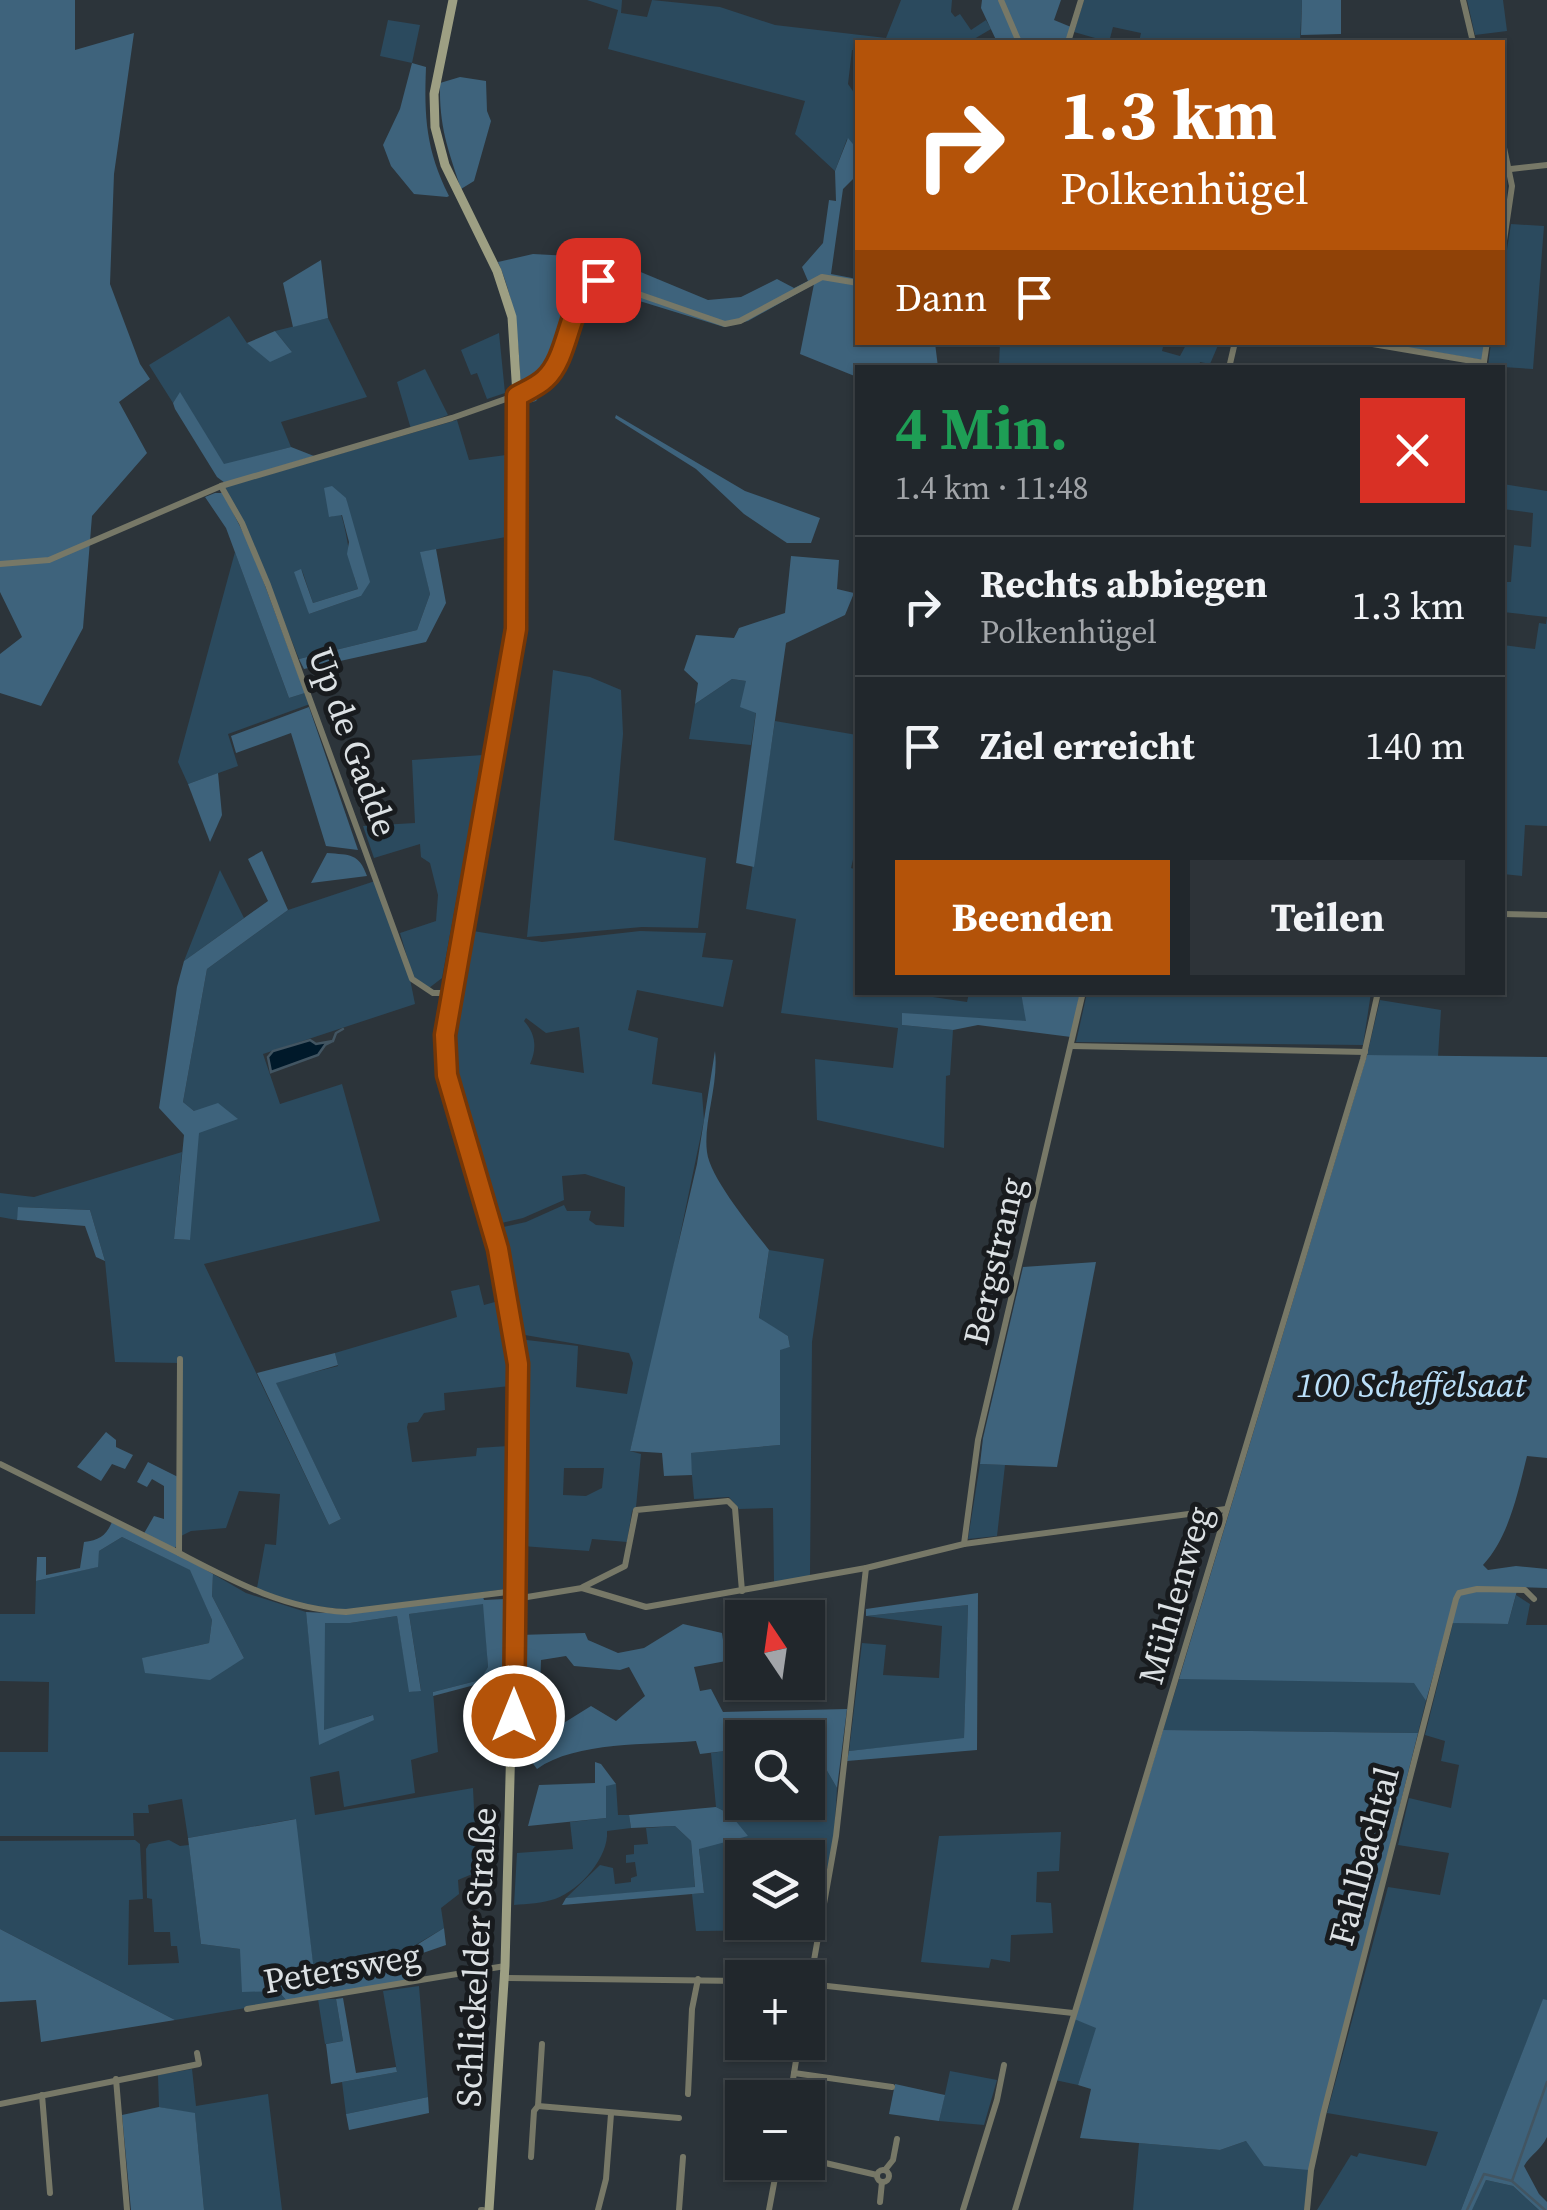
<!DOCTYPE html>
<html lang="de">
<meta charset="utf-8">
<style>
body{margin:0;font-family:"Source Serif 4",serif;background:#2d3338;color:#f1f3f6;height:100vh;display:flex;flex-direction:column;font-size:38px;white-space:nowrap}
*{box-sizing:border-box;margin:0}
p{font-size:32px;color:#a2a5a9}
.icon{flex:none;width:55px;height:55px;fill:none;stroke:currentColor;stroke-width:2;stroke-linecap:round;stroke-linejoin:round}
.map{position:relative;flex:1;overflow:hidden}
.sheet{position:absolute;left:855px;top:365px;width:650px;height:630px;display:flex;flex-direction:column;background:#21272c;border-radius:0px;box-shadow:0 2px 8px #0004,0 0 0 2px #3e4448}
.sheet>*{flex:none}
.banner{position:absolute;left:855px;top:40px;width:650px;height:305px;border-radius:0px;box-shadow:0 2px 8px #0004,0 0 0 2px #3e4448;background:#b45309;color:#fff;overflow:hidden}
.needle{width:65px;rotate:347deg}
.fabs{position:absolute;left:725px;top:1600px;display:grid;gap:20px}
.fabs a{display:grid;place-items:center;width:100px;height:100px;border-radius:0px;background:#21272c;box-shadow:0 2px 8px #0004,0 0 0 2px #3e4448;font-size:50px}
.pin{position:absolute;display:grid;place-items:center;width:85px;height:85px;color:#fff;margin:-42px;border-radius:20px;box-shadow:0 5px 15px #0006}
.me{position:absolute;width:110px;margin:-55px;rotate:0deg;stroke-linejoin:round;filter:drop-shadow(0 0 8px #0008)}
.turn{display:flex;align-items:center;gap:35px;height:210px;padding:0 40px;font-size:45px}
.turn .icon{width:130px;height:130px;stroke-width:2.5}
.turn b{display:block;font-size:70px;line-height:85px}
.then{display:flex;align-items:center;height:95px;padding:0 40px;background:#0003;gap:20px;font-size:38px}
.round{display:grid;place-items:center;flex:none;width:105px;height:105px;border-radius:0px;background:#2d3338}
.summary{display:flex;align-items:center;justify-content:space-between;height:170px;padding:0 40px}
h1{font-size:60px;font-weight:700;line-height:75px;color:#1e9e55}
.action{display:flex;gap:20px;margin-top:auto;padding:20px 40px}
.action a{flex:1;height:115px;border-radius:0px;background:#b45309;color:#fff;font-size:40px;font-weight:700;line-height:115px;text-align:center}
.action a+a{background:#2d3338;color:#f1f3f6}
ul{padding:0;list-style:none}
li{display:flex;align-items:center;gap:30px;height:140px;padding:0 40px;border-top:2px solid #3e4448}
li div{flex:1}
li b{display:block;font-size:38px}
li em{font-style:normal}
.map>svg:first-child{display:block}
.green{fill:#2b4a5e;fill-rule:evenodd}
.forest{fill:#3e637c}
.water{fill:#00192a;stroke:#425562;stroke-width:2.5}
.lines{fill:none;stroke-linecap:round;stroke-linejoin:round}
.stream{stroke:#425562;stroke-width:2.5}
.minor{stroke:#777867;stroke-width:6}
.secondary{stroke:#9d9f83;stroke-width:9}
.route-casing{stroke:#753606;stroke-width:25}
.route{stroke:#b45309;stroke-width:18}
.labels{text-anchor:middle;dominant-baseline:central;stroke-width:10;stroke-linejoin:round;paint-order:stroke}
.street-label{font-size:35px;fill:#dce1e4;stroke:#181b1e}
.park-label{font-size:35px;font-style:italic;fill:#bbe0fa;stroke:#181b1e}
</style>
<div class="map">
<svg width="1547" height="2210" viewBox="0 0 1547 2210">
<rect width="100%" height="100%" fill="#2c343a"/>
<g class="green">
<polygon points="587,0 622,0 621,13 647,17 652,0 720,7 775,25 886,38 901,0 952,0 951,12 955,17 960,14 971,30 986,20 991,29 969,42 858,42 857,50 852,50 848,84 857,97 857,149 847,139 835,171 795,134 805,101 608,49 618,10"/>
<polygon points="1084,0 1302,0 1300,42 1139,42 1141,33 1113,27 1109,42 1074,32"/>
<polygon points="1467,0 1503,0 1507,31 1475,35"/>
<polygon points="388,20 420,25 412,63 380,56"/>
<polygon points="1511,224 1544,226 1533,369 1488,366 1491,343 1502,342 1503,275"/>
<polygon points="229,316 247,343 292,352 275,331 328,318 367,397 281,422 291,447 224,465 180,393 173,403 149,365"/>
<polygon points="499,333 505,393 487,399 477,373 471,375 461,350"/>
<polygon points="1000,343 1164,343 1162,351 1180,356 1187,343 1219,343 1210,364 1200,362 1199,367 1175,364 1174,368 1017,368 999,364"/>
<polygon points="425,369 448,415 411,429 397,382"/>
<path d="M457,420L469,460L506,455V537L421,552L430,594L417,630L299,659L252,541L225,487ZM346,498L361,596L309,614L302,570L313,603L358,589C349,563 349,540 341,514L330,517Z"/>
<polygon points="1503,484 1547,491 1547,826 1525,825 1522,876 1503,874 1503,645 1535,649 1539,623 1546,624 1547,617 1503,612 1503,582 1511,582 1514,545 1531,547 1533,513 1503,509"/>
<polygon points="235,552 289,698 305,693 310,704 228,734 238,766 188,784 178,762"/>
<polygon points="553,670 590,677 621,690 623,734 614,840 706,858 698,928 642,927 527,937"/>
<polygon points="732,679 746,681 756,712 751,745 689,739 695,704"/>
<polygon points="775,721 857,735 857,843 851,868 857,870 858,992 926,993 926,996 967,1002 969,993 1021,993 1027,1021 902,1025 953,1030 950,1075 946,1076 944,1148 817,1120 815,1059 893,1068 898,1028 781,1013 796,919 746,909"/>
<polygon points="483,755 442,978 429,988 413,977 400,933 436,921 438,895 430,863 421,857 420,844 374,858 363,826 415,823 412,760"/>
<polygon points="220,870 244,918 184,961"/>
<polygon points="375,881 410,979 415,1004 263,1054 280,1104 342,1084 380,1221 204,1264 329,1525 341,1519 275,1382 338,1366 335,1353 457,1317 451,1291 479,1285 484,1305 502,1300 510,1386 444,1393 445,1410 424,1413 418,1422 408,1423 407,1427 412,1462 476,1456 477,1448 508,1446 506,1589 347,1610 291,1603 257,1588 265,1544 276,1545 280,1494 239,1491 226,1528 191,1531 181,1536 182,1363 115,1362 105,1261 90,1210 19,1207 17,1220 0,1217 0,1193 34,1197 182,1152 174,1239 189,1240 194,1111 183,1102 207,969 288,910"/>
<path d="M473,931L542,942L640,931L706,933L702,957L733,960L723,1007L637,990L628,1030L658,1038L652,1084L702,1093L704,1120L661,1327L630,1451L641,1454L636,1507L632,1511L627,1542L592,1539L589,1551L522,1546L524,1401L518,1339L578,1346L576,1387L627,1394L633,1363L629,1353L519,1334L495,1229L526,1222L564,1205L567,1211H591L589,1220L596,1225L624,1227L625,1187L585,1174L562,1176L564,1200L523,1218L493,1225L450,1075L448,1034L465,932ZM526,1018L546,1033L579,1027L584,1073L530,1064C537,1049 536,1034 524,1021ZM604,1468L602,1488L586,1496L563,1495L564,1468Z"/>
<polygon points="1087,993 1371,993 1363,1045 1076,1042"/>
<polygon points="1380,1000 1441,1010 1438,1057 1367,1055"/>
<polygon points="769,1250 824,1259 812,1342 810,1576 774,1582 773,1508 739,1509 729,1497 694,1499 690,1453 780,1445 780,1349 790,1347 788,1336 759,1319"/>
<polygon points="980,1464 1005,1465 997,1536 968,1539"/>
<polygon points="122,1537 191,1570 212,1620 209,1643 143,1658 244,1658 212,1596 213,1574 246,1593 306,1612 320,1744 372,1715 324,1731 324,1623 350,1623 397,1616 410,1692 421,1690 409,1614 484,1603 488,1667 480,1680 433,1692 438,1752 411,1760 415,1793 344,1807 339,1771 310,1777 315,1815 473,1788 477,1872 458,1880 459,1894 441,1908 444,1928 407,1950 397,1969 316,1988 295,1819 188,1838 182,1799 148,1805 149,1813 133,1813 134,1836 0,1836 0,1752 48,1752 49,1682 0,1681 0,1614 35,1614 36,1581 97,1567 99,1551"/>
<polygon points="1516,1595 1530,1604 1526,1625 1547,1625 1547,2000 1543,2000 1461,2210 1317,2210 1351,2155 1357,2157 1359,2153 1426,2166 1438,2132 1327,2113 1388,1887 1440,1895 1449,1853 1398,1845 1409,1798 1451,1808 1459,1765 1441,1761 1445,1741 1425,1735 1453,1623 1508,1624"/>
<polygon points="968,1605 964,1739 849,1751 862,1643 886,1645 883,1675 939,1678 942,1626 866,1616"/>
<polygon points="1188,1677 1415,1683 1426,1701 1418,1733 1163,1730 1179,1679"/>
<polygon points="825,1723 826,1769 837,1788 834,1837 824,1886 808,1887 808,1858 742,1858 742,1922 780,1923 778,1930 696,1931 692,1894 704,1893 699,1849 730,1814 716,1807 711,1753 725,1751 745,1811 751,1812 752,1803 808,1802 808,1738 755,1737 754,1725"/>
<path d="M616,1784L618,1815H629L631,1828L607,1831C609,1857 580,1890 555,1899C543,1903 527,1904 514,1905L517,1853L573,1849L570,1822L606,1818V1785Z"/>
<polygon points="675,1826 691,1841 695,1888 566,1898 600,1865 613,1868 615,1884 631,1882 631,1878 637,1876 635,1862 626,1863 626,1855 634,1854 634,1845 648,1844 646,1828"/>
<polygon points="1061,1832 1059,1871 1037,1872 1036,1902 1051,1903 1053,1933 1011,1935 1010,1962 991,1959 989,1968 921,1962 939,1836"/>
<polygon points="135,1840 140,1844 143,1899 129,1900 128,1965 179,1963 177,1946 171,1946 170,1932 154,1932 152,1899 147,1898 146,1849 149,1844 169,1840 180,1846 189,1845 201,1944 240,1949 287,2001 175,2020 0,1929 0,1841"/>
<polygon points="419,1986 428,2097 346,2114 342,2082 397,2072 383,1991"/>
<polygon points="318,1999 336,1999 343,2041 325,2044"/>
<polygon points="1074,2019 1097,2027 1078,2085 1055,2080"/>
<polygon points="192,2069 196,2106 268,2094 282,2210 204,2210 195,2114 159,2107 158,2075"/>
<polygon points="950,2071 997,2080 984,2125 939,2121"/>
<polygon points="1246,2141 1309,2170 1306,2210 1133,2210 1139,2143 1220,2150"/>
<polygon points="1486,2180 1513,2186 1539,2210 1471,2210"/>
</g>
<g class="forest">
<polygon points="0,0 75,0 75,50 134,33 114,174 110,284 140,364 150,379 119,402 147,453 92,516 83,628 41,706 0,693 0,654 22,637 0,592"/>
<polygon points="982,0 1061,0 1054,20 1071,27 1066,42 997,42 981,8"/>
<polygon points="1302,0 1341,0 1341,34 1301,35"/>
<path d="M412,63L426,67C424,117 426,150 449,196L447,197L414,194L391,166L383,145L400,109Z"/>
<path d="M460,77L486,81L487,111L491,121L474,181L461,189C448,149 439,127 440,83Z"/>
<path d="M848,138L857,149V175L843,189L831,274L857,279L858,342L935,343L938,367L858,368L857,377L800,354L814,284L748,321L724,327L594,287L573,327L567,329L543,382L546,387L536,401L521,405C520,356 518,307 498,262L533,254L607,258L708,300L741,297L777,279L794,288L808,281L802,267L823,243L829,200L836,201L835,171Z"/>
<polygon points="321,260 328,318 293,327 283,283"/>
<polygon points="275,331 292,352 270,362 247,343"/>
<polygon points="1380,343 1485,343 1482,360"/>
<polygon points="180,392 224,464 291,447 314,456 225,483 217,477 175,409 173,403"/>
<polygon points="616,415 745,491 820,518 811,543 787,543 744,514 696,469 615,418"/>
<polygon points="332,486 346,498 370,582 361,596 309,614 294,572 301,569 313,603 358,589 347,554 349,542 342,515 329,517 324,488"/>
<polygon points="215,493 223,493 251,548 305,693 289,698 226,528 205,497"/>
<polygon points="436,549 446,603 426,642 304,669 299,659 417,630 430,594 420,552"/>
<polygon points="791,556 839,560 837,589 854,593 845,615 786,643 754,867 736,863 756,713 740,707 746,681 732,679 695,704 698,683 684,670 696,635 734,638 739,628 785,613"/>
<polygon points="309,707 358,850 326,846 291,733 236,753 231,736"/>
<polygon points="218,773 222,815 210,842 188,784"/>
<polygon points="262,851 288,910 207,969 183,1102 194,1111 218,1103 238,1119 199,1133 190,1240 174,1239 184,1135 159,1108 177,987 184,961 268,901 248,859"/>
<path d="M327,853C350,855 359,853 367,876L311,883Z"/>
<polygon points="1021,993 1080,993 1071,1037 978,1025 953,1030 902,1025 902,1013 1026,1021"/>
<path d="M715,1051C719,1085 703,1122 707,1152C710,1178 752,1228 769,1250L759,1318L788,1336L790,1347L780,1350V1445L691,1453L692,1475L664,1476L662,1453L630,1451L697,1164Z"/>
<path d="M1367,1055L1547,1057V1458L1527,1456C1518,1492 1509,1537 1483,1565L1488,1570L1516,1566L1547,1569V1588L1518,1587L1508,1624L1448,1623L1426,1701L1414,1683L1179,1679Z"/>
<polygon points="18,1207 90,1210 105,1261 96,1257 85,1226 17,1220"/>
<polygon points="1096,1262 1057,1467 980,1464 983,1438 1023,1267"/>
<polygon points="335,1353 338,1365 276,1383 341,1519 329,1525 257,1373"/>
<polygon points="106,1432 116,1440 116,1447 133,1455 125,1469 112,1464 101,1481 77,1467"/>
<path d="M148,1462L178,1477L177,1545L173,1551L213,1574L212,1596L244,1658L210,1680L145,1673L142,1658L209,1643L212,1620L190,1570L122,1537L99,1551L98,1567L36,1581L37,1557H46V1575L80,1568L84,1542C99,1540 106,1536 112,1522L142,1537L154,1516L164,1519V1486L152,1479L147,1487L137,1482Z"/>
<polygon points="978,1593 977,1750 847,1761 849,1751 964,1738 968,1605 866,1616 866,1609"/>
<polygon points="483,1597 484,1600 505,1599 506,1681 486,1682 433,1696 433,1692 480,1680 488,1667 483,1604 409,1614 421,1691 409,1692 397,1616 350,1623 325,1623 324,1730 373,1715 374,1720 319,1745 306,1612 349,1614"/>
<path d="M683,1624L722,1633L726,1661L694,1667L700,1691L711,1689L723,1712L847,1709L837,1788L826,1769L825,1723L754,1725L755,1737L742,1738V1802L752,1803V1813L745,1811L725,1751L700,1754L696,1741C649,1745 576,1741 537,1769L522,1749L591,1706L616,1721L645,1696L629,1667L620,1670L574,1666L566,1656L541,1660L539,1725L521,1731L519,1635L585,1633L588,1640L618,1653L644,1648Z"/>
<polygon points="1163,1730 1418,1733 1309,2170 1264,2166 1246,2141 1220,2150 1080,2138 1091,2089 1078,2085 1096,2028 1074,2019"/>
<polygon points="595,1762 601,1764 616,1784 606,1786 606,1818 528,1826 539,1785 595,1783"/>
<polygon points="716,1807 730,1814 748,1836 699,1849 704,1893 562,1905 566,1898 695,1887 691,1841 675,1826 631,1828 629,1815"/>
<polygon points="296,1819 316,1988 397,1969 407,1951 444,1928 446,1945 417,1955 419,1980 287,2001 278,1991 242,1992 240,1949 201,1944 188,1838"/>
<polygon points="0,1929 175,2020 41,2042 36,2000 0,2002"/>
<polygon points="343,1998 356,2073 396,2067 397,2072 331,2084 326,2044 343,2041 336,1999"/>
<path d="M1543,1999L1547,2000V2137C1541,2150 1531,2154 1524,2166L1539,2194L1547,2202V2210H1539L1513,2186L1486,2180L1472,2210H1461Z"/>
<polygon points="895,2084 945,2095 939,2121 889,2114"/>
<polygon points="428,2097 429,2113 349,2130 346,2114"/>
<polygon points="159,2107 195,2113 204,2210 131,2210 122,2115"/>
</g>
<polygon class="water" points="310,1040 316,1044 333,1041 325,1045 318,1055 271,1072 268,1057 273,1051"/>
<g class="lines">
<g class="stream">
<polyline points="333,1041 336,1033 343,1029"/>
<polyline points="1513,2182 1545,2210"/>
<polyline points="1467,2210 1484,2174 1512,2181 1547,2082"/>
</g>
<g class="minor">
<polyline points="1001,0 1019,42"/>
<polyline points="1463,0 1473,42"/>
<polyline points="1068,42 1081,0"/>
<polyline points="1502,138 1512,186 1502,254"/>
<polyline points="1511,169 1547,165"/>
<polyline points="1361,342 1484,363"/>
<polyline points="1235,343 1289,342"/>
<polyline points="1229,368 1235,342"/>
<polyline points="1483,368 1487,342"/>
<polyline points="221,486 242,523 268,585 412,979 433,993 450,993"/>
<polyline points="0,564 49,560 221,486 452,418 517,395 545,380 553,370 581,301 589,285 598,280 725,324 740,321 822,277 858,283"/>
<polyline points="1502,914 1547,915"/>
<polyline points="1071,1046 1365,1052"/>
<path d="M180,1359L179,1553C233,1581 284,1609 346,1612L515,1591"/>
<polyline points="0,1464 179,1553"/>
<polyline points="964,1544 1226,1509"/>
<polyline points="583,1587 625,1566 636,1510 728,1501 735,1508 742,1591"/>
<polyline points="515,1599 582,1588 646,1607 866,1568 964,1544 978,1440 1083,992"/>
<polyline points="505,1978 742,1981"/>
<polyline points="809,1984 1073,2013"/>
<polyline points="808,1994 836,1836 866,1568"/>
<polyline points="247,2009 505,1966"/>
<polyline points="794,2073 892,2087"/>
<polyline points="116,2079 127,2210"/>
<polyline points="688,2094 692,2009 698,1979"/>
<polyline points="42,2095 50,2193"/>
<polyline points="790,2098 799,2042"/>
<polyline points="0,2104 199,2064 197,2053"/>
<polyline points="538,2106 542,2044"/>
<polyline points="531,2157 534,2111 538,2106 679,2118"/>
<polyline points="808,2159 877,2175"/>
<circle cx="883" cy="2176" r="6"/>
<polyline points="885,2170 893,2160 897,2139"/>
<polyline points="880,2202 882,2182"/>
<polyline points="481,2210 483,2210"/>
<polyline points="598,2210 606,2179 611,2114"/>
<polyline points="679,2210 683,2157"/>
<polyline points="769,2210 778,2162"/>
<polyline points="963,2210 997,2100 1004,2065"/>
<polyline points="1015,2210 1363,1059 1378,992"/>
<polyline points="1307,2210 1311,2170 1323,2115 1456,1599 1459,1593 1477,1589 1525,1590 1534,1599"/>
</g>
<path class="secondary" d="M453,0L434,94L435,127L445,165L497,271L512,317L517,395V608L506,692L450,993L445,1035L447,1075C477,1183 515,1287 520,1400L505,1966L489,2210"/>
</g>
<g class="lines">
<g class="route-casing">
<path id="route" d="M514,1716L518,1364L498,1249L447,1075L445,1035L516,629L517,396C526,391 538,386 545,379C571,356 568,295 598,280"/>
</g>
<use href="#route" class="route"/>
</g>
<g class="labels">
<g class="street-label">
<text transform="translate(353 742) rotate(70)">Up de Gadde</text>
<text transform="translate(994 1261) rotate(-77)">Bergstrang</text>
<text transform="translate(1175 1595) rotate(-74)">Mühlenweg</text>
<text transform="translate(1364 1856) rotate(-75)">Fahlbachtal</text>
<text transform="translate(476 1957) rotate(-87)">Schlickelder Straße</text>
<text transform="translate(342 1968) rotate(-10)">Petersweg</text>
</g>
<g class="park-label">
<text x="1411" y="1385">100 Scheffelsaat</text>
</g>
</g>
</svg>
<div class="fabs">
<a><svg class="needle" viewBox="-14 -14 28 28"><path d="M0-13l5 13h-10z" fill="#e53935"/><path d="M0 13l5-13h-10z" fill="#a2a5a9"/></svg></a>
<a><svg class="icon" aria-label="search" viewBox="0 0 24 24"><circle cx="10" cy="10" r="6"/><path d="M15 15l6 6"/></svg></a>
<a><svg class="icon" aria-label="layers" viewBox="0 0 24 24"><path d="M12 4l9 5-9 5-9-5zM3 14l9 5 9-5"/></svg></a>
<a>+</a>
<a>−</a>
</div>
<div class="pin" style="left:598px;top:280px;background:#d93025"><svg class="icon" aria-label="arrive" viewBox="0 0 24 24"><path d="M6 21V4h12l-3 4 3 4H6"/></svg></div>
<svg class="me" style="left:514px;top:1716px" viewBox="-20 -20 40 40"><circle r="17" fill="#b45309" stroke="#fff" stroke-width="3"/><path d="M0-11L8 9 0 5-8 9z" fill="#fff"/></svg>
<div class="banner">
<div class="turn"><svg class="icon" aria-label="right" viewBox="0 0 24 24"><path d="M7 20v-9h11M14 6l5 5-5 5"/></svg><div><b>1.3 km</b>Polkenhügel</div></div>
<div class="then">Dann<svg class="icon" aria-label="arrive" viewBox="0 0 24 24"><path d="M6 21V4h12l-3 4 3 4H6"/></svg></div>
</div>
<section class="sheet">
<div class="summary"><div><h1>4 Min.</h1><p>1.4 km · 11:48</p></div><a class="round" style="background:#d93025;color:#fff"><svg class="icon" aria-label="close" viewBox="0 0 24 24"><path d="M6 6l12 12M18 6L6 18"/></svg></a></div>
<ul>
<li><svg class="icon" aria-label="right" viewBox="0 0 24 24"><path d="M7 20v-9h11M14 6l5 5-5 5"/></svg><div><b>Rechts abbiegen</b><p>Polkenhügel</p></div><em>1.3 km</em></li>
<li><svg class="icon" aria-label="arrive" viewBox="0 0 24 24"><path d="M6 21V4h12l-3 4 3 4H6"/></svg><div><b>Ziel erreicht</b></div><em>140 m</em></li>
</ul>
<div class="action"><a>Beenden</a><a>Teilen</a></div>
</section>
</div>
